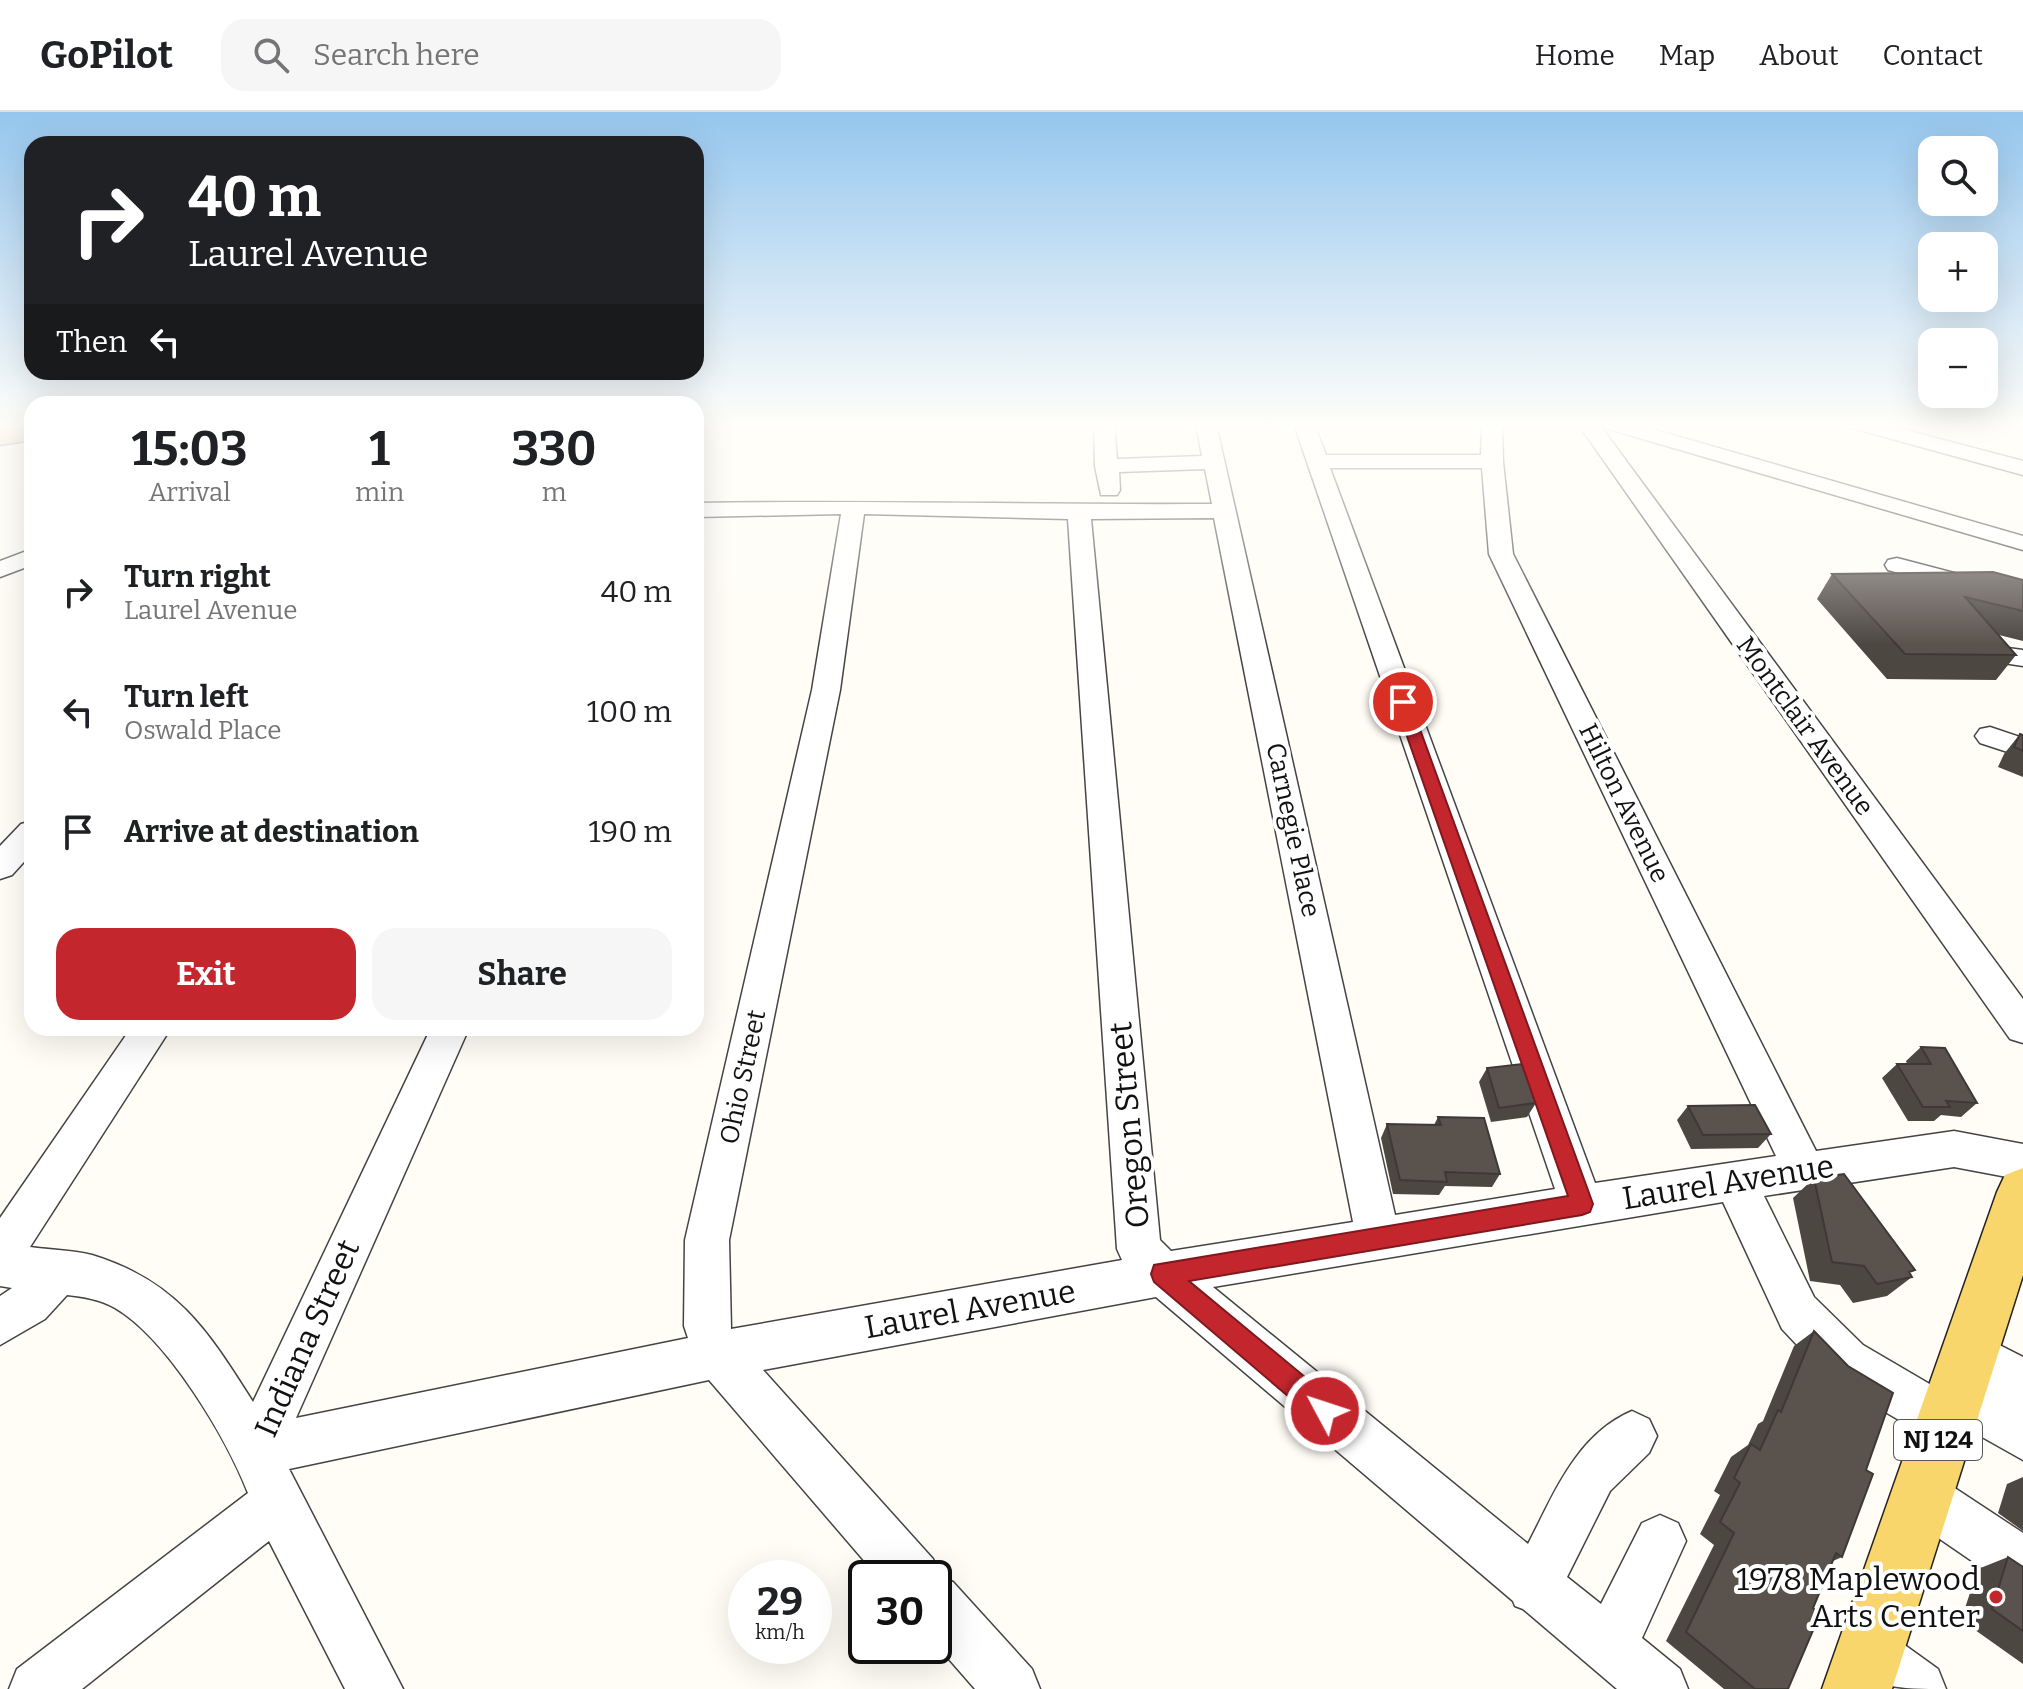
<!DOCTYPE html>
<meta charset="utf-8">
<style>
body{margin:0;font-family:Bitter,serif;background:#f6f6f6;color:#202124;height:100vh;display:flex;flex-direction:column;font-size:30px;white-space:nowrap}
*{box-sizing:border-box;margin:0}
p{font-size:26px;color:#757577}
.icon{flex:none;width:44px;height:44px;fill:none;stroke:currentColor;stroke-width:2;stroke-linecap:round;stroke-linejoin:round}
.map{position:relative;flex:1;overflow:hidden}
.details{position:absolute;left:24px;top:284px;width:680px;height:640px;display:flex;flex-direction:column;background:#fff;border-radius:24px;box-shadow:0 8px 32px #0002}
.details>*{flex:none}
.hud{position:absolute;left:24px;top:24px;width:680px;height:244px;border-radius:24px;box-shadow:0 8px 32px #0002;background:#202124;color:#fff;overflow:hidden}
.fabs{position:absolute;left:1918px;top:24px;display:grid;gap:16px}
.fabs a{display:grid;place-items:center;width:80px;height:80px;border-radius:16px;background:#fff;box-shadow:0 8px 32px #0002;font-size:40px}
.speed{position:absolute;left:728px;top:1448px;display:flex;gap:16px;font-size:40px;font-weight:700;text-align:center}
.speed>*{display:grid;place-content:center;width:104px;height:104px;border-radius:50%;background:#fff;box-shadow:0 8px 32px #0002;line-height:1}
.speed small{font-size:20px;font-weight:400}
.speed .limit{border:4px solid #111;border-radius:12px;background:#fff;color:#111}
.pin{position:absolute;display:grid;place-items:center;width:68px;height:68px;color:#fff;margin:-34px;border:4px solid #fff;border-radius:50%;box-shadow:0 2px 8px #0007}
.me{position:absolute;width:88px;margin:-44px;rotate:310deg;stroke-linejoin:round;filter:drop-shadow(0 0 6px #0008)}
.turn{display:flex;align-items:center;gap:28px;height:168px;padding:0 32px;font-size:36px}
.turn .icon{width:104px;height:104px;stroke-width:2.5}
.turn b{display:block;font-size:56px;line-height:68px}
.then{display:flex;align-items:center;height:76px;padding:0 32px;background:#0003;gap:16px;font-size:30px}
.eta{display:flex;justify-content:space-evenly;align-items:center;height:136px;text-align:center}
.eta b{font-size:48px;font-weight:700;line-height:56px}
.primary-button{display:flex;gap:16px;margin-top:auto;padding:16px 32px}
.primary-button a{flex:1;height:92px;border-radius:24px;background:#c4262e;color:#fff;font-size:32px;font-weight:700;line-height:92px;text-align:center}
.primary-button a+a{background:#f6f6f6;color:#202124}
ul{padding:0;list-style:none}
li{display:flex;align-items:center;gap:24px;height:120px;padding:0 32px}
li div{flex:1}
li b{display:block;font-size:30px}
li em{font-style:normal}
header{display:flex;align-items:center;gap:48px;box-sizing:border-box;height:112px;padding:0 40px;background:#fff;border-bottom:2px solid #e0e0e0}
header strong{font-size:38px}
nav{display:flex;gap:44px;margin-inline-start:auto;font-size:28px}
.search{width:560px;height:72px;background:#f6f6f6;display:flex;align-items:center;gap:20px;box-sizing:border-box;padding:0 28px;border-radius:24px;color:#757577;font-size:30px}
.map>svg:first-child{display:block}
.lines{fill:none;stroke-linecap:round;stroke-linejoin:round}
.minor-casing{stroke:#444;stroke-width:3}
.major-casing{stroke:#222;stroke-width:3}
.highway-casing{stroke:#222;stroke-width:3}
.minor{fill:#fff;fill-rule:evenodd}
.major{fill:#f9d66b;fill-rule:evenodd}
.highway{fill:#f5a25d;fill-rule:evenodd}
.wall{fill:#4d4742}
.building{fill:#5a524d;stroke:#3f3936;stroke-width:2}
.route{fill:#c4262e;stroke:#7f191e;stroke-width:2}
.poi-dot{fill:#c4262e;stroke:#fff;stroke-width:3}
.labels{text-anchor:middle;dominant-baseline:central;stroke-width:8;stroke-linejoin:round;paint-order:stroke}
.shield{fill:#fff;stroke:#585858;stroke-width:2}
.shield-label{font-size:24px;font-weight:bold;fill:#111}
.street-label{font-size:26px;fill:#111;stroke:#fff}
.near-street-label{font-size:32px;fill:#111;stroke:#fff}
.near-poi-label{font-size:32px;fill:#111;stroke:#fff;text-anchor:end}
</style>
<header>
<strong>GoPilot</strong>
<div class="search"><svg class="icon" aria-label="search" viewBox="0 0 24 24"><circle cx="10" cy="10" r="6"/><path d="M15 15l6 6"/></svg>Search here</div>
<nav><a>Home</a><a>Map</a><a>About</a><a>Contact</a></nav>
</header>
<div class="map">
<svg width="2023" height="1577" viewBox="0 0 2023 1577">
<rect width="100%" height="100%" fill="#fffdf5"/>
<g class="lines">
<g class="minor-casing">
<g id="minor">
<path d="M1094,312H1114L1117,347L1202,344L1196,312H1216L1395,1103L1555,1077L1294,312H1314L1326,343H1481L1482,312H1502L1503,350L1513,442L1816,1039L1954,1019L2023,1032V1068L1954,1055L1764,1084L1814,1185L1863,1233L1933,1274L1937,1263L1952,1257L1945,1240L1951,1223L1968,1217L2023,1245V1348L1966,1316L1962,1325L1945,1332L1928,1325L1829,1267L1782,1217L1723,1090L1213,1175L1528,1432C1554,1382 1576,1323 1632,1299L1649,1307L1657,1324L1649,1341L1610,1379L1567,1465L1601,1492L1642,1411L1660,1403L1678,1411L1686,1429L1642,1526L1680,1557L1688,1577H1617L1523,1497L1515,1494L1513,1489L1156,1185L763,1258L933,1447L940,1465L953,1470L1032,1557L1040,1577H975L934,1530V1466H879L709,1268L289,1357L403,1577H345L269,1429L82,1577H9L17,1557L248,1381C226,1325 167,1226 115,1196C100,1187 83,1185 67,1183L45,1207L0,1233V1184L12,1176L0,1174V1106L131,916H171L30,1135C50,1138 72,1138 92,1143C177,1169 208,1219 253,1290L431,916H469L296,1306L688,1226L684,1214L685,1128L812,578L841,402L696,405V391C868,388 1040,393 1212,392L1205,357L1119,360L1120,378L1117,383H1101L1095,354ZM1330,356H1482L1489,442L1776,1044L1595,1071ZM864,402L1068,407L1117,1137L1122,1148L731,1217L729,1128L840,578ZM1214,406L1353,1110L1171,1139L1160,1128L1091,407Z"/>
<polygon points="1578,312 1599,312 2023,887 2023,931 2010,927"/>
<polygon points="1602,312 1635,312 2023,424 2023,438 1605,316"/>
<polygon points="1849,312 1883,312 2023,349 2023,363 1852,316"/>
<polygon points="32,437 32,453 0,465 0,449"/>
<polygon points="1897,446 2023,479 2023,495 1888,458 1885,453 1888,448"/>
<polygon points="2000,535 2023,538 2023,554 1990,549 1986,543 1990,537"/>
<polygon points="1990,615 2023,626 2023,645 1980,631 1975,624 1980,617"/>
<polygon points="32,709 32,741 12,763 0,767 0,734 21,712"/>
<polygon points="1920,1358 1938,1365 2023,1421 2023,1478 2004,1471 1902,1401 1895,1383 1902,1365"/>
<path d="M1868,1513L1888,1521L1938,1557L1946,1577C1901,1577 1861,1577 1840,1541L1848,1521Z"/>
</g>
</g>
<g class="major-casing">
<polygon id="major" points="2023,1056 2023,1163 1892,1577 1822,1577 1997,1080 2005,1063"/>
</g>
<g class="highway-casing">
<polygon id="highway" points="32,312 32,328 0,333 0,317"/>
</g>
<use href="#minor" class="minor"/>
<use href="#major" class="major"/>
<use href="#highway" class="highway"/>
</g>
<g class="wall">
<polygon points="1832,462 2023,468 2023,529 1999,523 2016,543 1996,568 1887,567 1817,487"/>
<polygon points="2020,622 2023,623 2023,665 1998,655 2004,642"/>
<polygon points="1921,935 1977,991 1961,1005 1941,1003 1934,1009 1908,1009 1882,966 1897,952 1907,952 1906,949"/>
<polygon points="1487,956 1536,991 1527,1005 1491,1010 1479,970"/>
<polygon points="1688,994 1771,1022 1758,1036 1691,1037 1677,1008"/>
<polygon points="1438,1005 1500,1062 1492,1075 1445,1074 1439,1083 1393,1082 1381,1026 1387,1012 1434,1013"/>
<polygon points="1814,1066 1910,1161 1912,1165 1887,1184 1853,1191 1840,1173 1810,1169 1793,1086"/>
<polygon points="1814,1219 1866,1358 1842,1445 1833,1449 1813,1496 1788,1577 1724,1577 1666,1529 1714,1433 1700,1422 1720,1383 1714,1379 1731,1345 1748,1333 1758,1312 1763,1309 1794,1234"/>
<polygon points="2023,1365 2023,1419 1998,1401 2007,1372"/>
<polygon points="2008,1445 2023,1455 2023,1552 1961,1508 1978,1457"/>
</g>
<g class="building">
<polygon points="1993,460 2023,468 2023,499 1965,485 2016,543 1905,542 1832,462"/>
<polygon points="2020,622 2023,623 2023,639 2014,635"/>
<polygon points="1921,935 1945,936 1977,991 1946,989 1950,995 1923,995 1897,952 1931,952"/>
<polygon points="1522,952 1536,991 1499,996 1487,956"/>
<polygon points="1755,993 1771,1022 1703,1023 1688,994"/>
<polygon points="1438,1005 1484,1006 1500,1062 1445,1060 1447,1070 1400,1068 1387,1012 1441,1013"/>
<polygon points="1844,1062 1915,1158 1909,1160 1912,1165 1877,1172 1864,1154 1832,1150 1814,1066"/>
<polygon points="1814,1219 1848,1254 1893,1281 1866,1358 1873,1362 1842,1445 1836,1441 1813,1496 1820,1502 1788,1577 1755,1577 1686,1520 1734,1421 1720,1410 1740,1371 1734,1366 1751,1332 1760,1338 1778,1298 1781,1300"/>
<polygon points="2008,1445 2023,1455 2023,1519 1992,1497"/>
</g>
<linearGradient id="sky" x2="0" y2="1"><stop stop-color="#95c6ee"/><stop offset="0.59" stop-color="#fffefa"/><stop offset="1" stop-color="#fffefa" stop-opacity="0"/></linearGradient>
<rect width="2023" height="533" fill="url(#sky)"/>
<polygon class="route" points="1403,585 1410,590 1593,1092 1590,1100 1582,1103 1189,1169 1334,1289 1338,1299 1334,1308 1325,1312 1316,1308 1154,1170 1151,1162 1154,1153 1568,1084 1395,590"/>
<circle class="poi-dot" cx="1996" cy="1485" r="8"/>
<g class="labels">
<rect class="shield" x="1894" y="1308" width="88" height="40" rx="6"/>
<g class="shield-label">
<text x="1938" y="1328">NJ 124</text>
</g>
<g class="street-label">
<text transform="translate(1805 614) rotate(54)">Montclair Avenue</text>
<text transform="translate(1624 691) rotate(64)">Hilton Avenue</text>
<text transform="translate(1293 718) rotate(78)">Carnegie Place</text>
<text transform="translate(743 965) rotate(-78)">Ohio Street</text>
</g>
<g class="near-street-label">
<text transform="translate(1129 1013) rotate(-95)">Oregon Street</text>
<text transform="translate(1728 1070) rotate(-9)">Laurel Avenue</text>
<text transform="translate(970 1197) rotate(-10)">Laurel Avenue</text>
<text transform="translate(307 1226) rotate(-66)">Indiana Street</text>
</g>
<g class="near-poi-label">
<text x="1980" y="1467">1978 Maplewood<tspan x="1980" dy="37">Arts Center</tspan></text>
</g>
</g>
</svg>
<div class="fabs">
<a><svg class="icon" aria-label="search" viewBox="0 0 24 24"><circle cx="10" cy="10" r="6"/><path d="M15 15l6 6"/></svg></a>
<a>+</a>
<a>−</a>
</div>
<div class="speed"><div>29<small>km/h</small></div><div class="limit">30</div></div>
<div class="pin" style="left:1403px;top:590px;background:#d93025"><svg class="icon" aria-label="arrive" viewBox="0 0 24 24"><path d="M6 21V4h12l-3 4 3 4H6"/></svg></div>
<svg class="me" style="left:1325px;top:1299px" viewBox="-20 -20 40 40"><circle r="17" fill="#c4262e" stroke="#fff" stroke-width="3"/><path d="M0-11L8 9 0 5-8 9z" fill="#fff"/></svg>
<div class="hud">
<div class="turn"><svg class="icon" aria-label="right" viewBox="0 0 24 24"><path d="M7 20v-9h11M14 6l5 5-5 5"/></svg><div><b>40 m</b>Laurel Avenue</div></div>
<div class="then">Then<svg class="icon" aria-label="left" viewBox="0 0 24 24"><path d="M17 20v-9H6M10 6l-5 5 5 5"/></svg></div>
</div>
<section class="details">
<div class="eta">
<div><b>15:03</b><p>Arrival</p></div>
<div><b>1</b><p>min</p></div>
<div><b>330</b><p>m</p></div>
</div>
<ul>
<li><svg class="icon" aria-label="right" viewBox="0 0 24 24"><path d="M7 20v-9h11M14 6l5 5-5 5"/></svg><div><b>Turn right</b><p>Laurel Avenue</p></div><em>40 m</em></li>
<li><svg class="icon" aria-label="left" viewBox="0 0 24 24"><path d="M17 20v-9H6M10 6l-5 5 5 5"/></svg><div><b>Turn left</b><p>Oswald Place</p></div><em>100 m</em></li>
<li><svg class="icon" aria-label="arrive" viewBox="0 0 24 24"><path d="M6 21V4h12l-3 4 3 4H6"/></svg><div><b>Arrive at destination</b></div><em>190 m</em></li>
</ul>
<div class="primary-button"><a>Exit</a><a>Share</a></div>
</section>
</div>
